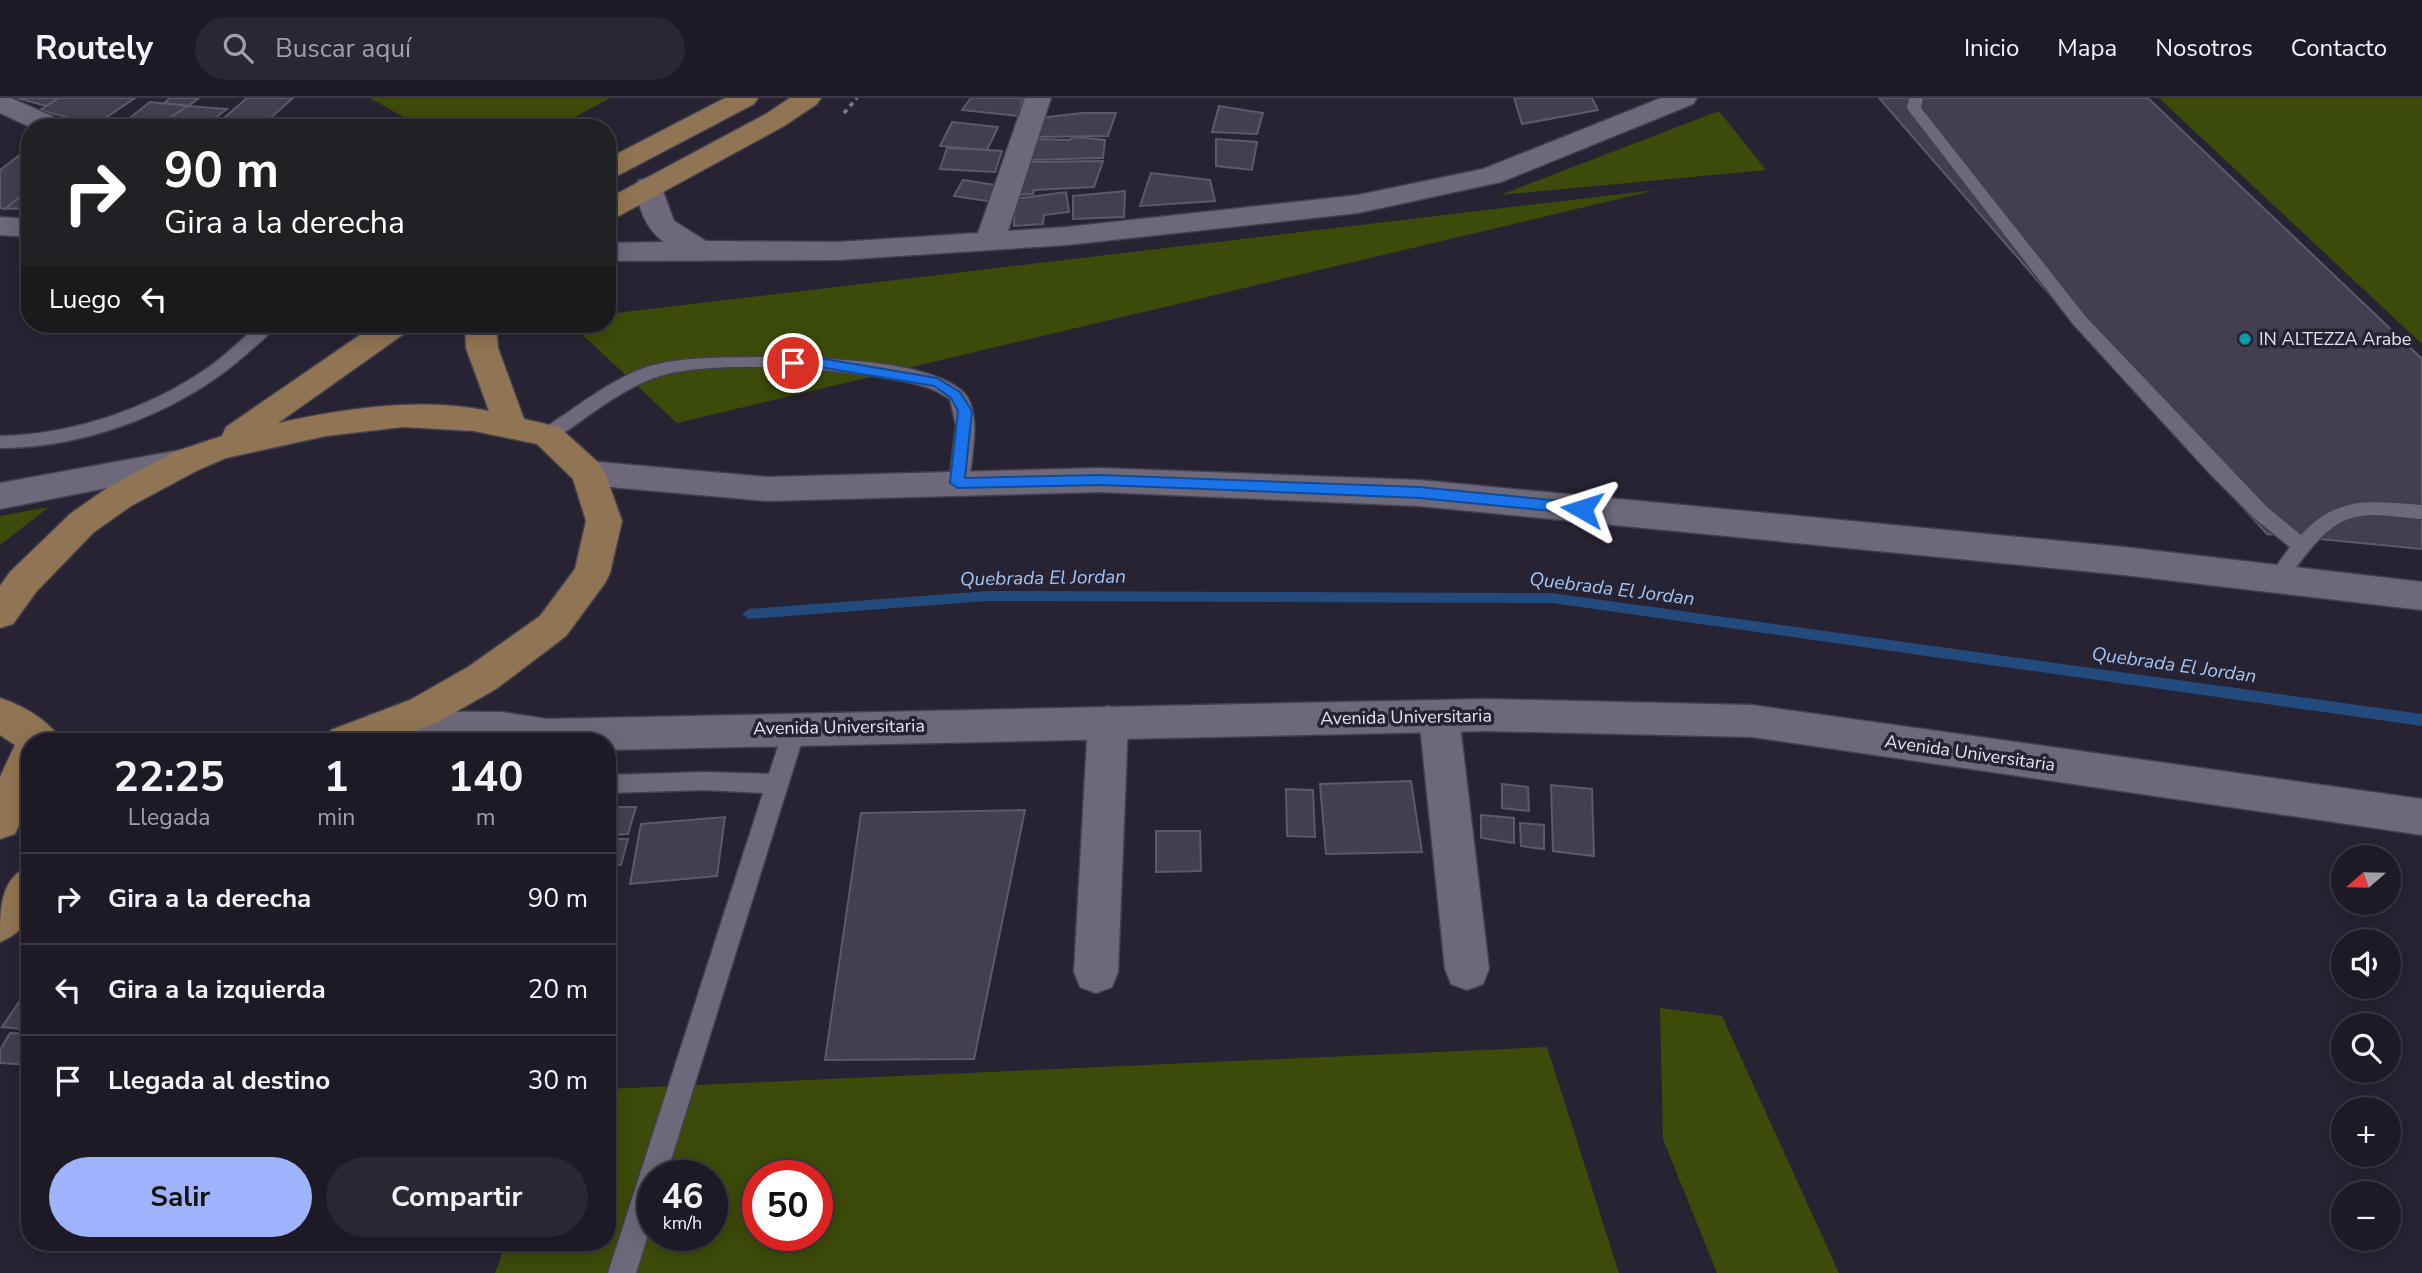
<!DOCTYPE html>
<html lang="es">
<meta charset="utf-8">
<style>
body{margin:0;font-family:"Nunito Sans",sans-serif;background:#2a2732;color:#f1f3f6;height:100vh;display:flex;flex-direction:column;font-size:26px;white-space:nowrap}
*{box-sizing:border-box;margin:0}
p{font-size:23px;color:#a0a1a7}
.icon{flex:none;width:38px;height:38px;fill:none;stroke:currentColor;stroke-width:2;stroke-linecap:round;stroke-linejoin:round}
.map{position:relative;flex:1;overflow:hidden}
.details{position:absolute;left:21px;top:635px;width:595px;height:518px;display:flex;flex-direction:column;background:#1d1a26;border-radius:28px;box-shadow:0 4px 18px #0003,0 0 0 2px #3b3843}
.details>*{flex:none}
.top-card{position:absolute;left:21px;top:21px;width:595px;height:214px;border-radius:28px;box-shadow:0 4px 18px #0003,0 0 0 2px #3b3843;background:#202124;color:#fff;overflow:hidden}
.needle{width:46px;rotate:250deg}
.fabs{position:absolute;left:2331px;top:747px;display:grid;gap:14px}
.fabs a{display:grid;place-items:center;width:70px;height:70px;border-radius:50%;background:#1d1a26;box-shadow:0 4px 18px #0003,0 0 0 2px #3b3843;font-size:35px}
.speed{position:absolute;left:637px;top:1062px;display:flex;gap:14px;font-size:35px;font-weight:700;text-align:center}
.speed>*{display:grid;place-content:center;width:91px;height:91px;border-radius:50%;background:#1d1a26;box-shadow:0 4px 18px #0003,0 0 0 2px #3b3843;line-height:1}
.speed small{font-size:18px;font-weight:400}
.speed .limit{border:10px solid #d22;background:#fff;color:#111}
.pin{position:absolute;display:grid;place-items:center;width:60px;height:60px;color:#fff;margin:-30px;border:4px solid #fff;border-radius:50%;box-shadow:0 2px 7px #0007}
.me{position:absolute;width:77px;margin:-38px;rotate:276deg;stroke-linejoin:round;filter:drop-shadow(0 0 5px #0008)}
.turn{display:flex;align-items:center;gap:24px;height:147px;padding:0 28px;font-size:32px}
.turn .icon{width:91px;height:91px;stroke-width:2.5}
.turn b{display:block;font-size:49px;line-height:60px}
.then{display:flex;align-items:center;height:66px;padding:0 28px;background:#0003;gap:14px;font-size:26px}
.eta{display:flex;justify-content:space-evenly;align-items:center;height:119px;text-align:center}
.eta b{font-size:42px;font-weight:700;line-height:49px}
.button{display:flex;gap:14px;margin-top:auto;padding:14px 28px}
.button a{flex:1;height:80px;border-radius:42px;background:#9fb3fd;color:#111;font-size:28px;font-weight:700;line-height:80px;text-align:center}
.button a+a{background:#2a2732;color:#f1f3f6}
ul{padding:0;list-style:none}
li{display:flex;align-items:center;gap:21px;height:91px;padding:0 28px;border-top:2px solid #3b3843}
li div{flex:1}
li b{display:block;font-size:26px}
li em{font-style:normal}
header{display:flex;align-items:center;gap:42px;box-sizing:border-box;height:98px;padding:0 35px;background:#1d1a26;border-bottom:2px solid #3b3843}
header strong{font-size:33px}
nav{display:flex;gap:38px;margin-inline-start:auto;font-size:24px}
.search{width:490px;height:63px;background:#2a2732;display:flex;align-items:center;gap:18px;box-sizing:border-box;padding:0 24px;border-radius:38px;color:#a0a1a7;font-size:26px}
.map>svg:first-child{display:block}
.green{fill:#3c4b09;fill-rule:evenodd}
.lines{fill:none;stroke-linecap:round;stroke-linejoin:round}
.stream{fill:#234a7d;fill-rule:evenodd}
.building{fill:#433f50;stroke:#5d586a;stroke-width:2}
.service-casing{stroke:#43404d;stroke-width:3}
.minor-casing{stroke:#43404d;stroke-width:3}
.secondary-casing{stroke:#43404d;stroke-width:3}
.primary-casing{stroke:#43404d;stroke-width:3}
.path{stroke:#7f7b88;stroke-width:3.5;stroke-dasharray:4.5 4.5;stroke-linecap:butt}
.service{fill:#6d697b;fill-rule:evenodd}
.minor{fill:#6d697b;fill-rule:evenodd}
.secondary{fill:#6d697b;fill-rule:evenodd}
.primary{fill:#8f7553;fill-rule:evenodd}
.route{fill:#1a73e8;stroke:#114b97;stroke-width:2}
.culture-dot{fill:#0f9aa8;stroke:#272332;stroke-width:2.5}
.labels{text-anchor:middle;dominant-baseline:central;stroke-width:7;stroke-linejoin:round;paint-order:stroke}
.poi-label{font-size:18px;fill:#e6e3ee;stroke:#272332;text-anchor:start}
.street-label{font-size:18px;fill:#e6e3ee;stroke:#272332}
.water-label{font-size:19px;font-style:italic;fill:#a3c5f4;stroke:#272332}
</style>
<header>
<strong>Routely</strong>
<div class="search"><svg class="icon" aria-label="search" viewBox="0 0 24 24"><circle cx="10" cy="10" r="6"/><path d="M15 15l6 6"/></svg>Buscar aquí</div>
<nav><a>Inicio</a><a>Mapa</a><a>Nosotros</a><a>Contacto</a></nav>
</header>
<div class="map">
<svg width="2422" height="1175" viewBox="0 0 2422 1175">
<rect width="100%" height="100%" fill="#272332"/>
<g class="green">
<polygon points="370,0 610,0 555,30 423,30"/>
<polygon points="2159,0 2422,0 2422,246"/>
<polygon points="1719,13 1766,72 1500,97"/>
<polygon points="1656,92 677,325 571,226 607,226 607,216"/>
<polygon points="49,409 0,447 0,418"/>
<polygon points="1660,910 1722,918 1839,1175 1717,1175 1663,1041"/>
<path d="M1547,949L1619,1175H495L506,1145L607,1144V991ZM653,1078H712V1138H653ZM758,1078H817V1138H758Z"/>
</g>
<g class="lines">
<polygon class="stream" points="988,493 1552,495 2422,616 2422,628 1552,505 988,503 749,521 742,516 749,511"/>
</g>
<g class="building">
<polygon points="17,0 59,0 46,8"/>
<polygon points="59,0 135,0 95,27 40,12"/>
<polygon points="170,0 199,0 188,8 164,5"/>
<polygon points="247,0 293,0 259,30 235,30 217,26"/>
<polygon points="971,0 1023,0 1018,18 962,12"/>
<polygon points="1514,0 1592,0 1598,12 1522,26"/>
<polygon points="1879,0 2148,0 2422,261 2422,451 2267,436 2071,221"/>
<polygon points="150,4 188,8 154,30 117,30"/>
<polygon points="188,8 227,11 202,30 154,30"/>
<polygon points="1219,8 1263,15 1257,36 1212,34"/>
<polygon points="1082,15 1116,15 1108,38 1035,39 1040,20"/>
<polygon points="952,24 998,29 987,52 940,48"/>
<polygon points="1075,39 1105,42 1103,60 1028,62 1033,41 1069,42"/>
<polygon points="1216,41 1257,44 1252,72 1216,68"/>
<polygon points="30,49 30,91 5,111 0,110 0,72"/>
<polygon points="947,50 987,52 1002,53 995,74 940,71"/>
<polygon points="1103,63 1094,89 1034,92 1033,96 1016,97 1024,64"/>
<polygon points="1151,75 1210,82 1215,103 1140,108"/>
<polygon points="963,82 1002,88 993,104 954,98"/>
<polygon points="30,91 30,110 5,111"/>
<polygon points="1125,93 1124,119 1073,121 1073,98"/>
<polygon points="1066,94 1069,114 1044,117 1043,126 1014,128 1015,101"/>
<polygon points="1411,683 1422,754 1326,756 1320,686"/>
<polygon points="1502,686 1528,689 1529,713 1502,710"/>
<polygon points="1551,687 1592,691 1594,758 1553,753"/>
<polygon points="1286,691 1313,692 1315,739 1287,738"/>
<polygon points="612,709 636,709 628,736 607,737"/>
<polygon points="1025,712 974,961 825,962 861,715"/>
<polygon points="1481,717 1514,720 1514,745 1481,740"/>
<polygon points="725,719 717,778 630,786 641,726"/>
<polygon points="1520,725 1544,727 1544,751 1521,748"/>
<polygon points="1156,733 1200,733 1201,773 1156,774"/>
<polygon points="607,741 628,741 621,767 607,767"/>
<polygon points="21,901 30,902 30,932 2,929"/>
<polygon points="10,935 30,936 30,967 0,965 0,952"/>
</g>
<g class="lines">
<g class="service-casing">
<g id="service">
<path d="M1909,0H1923L1921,10L2086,219L2268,410L2301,437C2338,396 2373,404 2422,407V421C2402,420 2381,415 2361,418C2326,422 2303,461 2284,486L2277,489L2270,486L2267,481L2290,449L2254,420L2211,377L2074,227L1909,13L1907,10Z"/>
<path d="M259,226H277C271,236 260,244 251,252C186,312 88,350 0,350V338C70,337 148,311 206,271C225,258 242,241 259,226Z"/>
<path d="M760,259C810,260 923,260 961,292C975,303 975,326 974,342C972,357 972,377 965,390H951L949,385L956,328L950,301C942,297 935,291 926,289C868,271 710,259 654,280C618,293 586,321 553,342H541L538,337L541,332C575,311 609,282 647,269C683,258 723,260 760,259Z"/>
<polygon points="795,621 803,624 806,630 666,1078 653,1078 653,1121 636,1175 608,1175 763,695 705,692 607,695 607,677 705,674 769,676 784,630 787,624"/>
</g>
</g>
<g class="minor-casing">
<g id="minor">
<polygon points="0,0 11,0 65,24 68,30 32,30 0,15"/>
<path d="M1025,0H1051L1008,133L1067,129L1358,97L1483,71L1661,0H1697L1693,6L1501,84L1358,115L1067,147L838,162L607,163V145L664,144C645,130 639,110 635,88L639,82L649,80L659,82L674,123L706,143L838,144L978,135Z"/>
<polygon points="0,119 30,121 30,139 0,137"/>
<polygon points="1439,602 1453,607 1459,618 1489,871 1483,886 1467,892 1451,886 1445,871 1419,618 1425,607"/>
<polygon points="1108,608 1122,613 1128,624 1118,874 1112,889 1096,895 1080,889 1074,874 1088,624 1094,613"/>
</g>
</g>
<g class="secondary-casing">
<g id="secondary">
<polygon points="186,351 198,354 203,363 198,372 0,411 0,385"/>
<polygon points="588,363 767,379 1100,370 1419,382 2124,449 2422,484 2422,512 2124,477 1419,408 1100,394 767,403 588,387 576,384 571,375 576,366"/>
<polygon points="1487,601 1752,607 2422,701 2422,737 1752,639 1487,633 607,652 607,644 379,644 369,641 363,629 369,617 383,613 501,614 547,621"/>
</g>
</g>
<g class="primary-casing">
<g id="primary">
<polygon points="725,0 758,0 754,6 617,78 607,80 607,61"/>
<polygon points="790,0 821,0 817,6 784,28 617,119 607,122 607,101 766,16"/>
<path d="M376,226H413L408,233L278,325C347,310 419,299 489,313L466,250L465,226H496L498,250L524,321L559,329L600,366L605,375L622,423L610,475L605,485L566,538L496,591L438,624L388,644H325L331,632L410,602L468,569L540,518L575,471L586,423L573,381L537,346L474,333L403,329L326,338L226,360L198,372L131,408L94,434L36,494L13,526L0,530V488L10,474L70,416L107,390L174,354L222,338L226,329Z"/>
<path d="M0,600C22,607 51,623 62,644H30V703L15,736L0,741V679L15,647L0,637Z"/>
<path d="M30,767C30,801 38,829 0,844C0,809 0,781 30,767Z"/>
</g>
</g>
<polyline class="path" points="844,15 857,0"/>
<use href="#service" class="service"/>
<use href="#minor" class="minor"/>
<use href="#secondary" class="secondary"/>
<use href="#primary" class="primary"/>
</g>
<polygon class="route" points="793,260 819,260 937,280 960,294 972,313 965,380 1100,377 1419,389 1582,405 1589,411 1582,416 1419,400 1180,390 1100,387 958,390 950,385 958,313 951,300 934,288 819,269 789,268 789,261"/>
<circle class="culture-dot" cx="2245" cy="241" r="7"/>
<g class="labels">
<g class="poi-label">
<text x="2259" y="241">IN ALTEZZA Arabe</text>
</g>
<g class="street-label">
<text transform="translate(1406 619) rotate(-1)">Avenida Universitaria</text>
<text transform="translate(839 629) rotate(-1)">Avenida Universitaria</text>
<text transform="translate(1970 655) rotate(8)">Avenida Universitaria</text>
</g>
<g class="water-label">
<text transform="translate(1043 480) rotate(-1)">Quebrada El Jordan</text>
<text transform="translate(1612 491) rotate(7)">Quebrada El Jordan</text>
<text transform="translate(2174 567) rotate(8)">Quebrada El Jordan</text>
</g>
</g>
</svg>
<div class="fabs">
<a><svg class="needle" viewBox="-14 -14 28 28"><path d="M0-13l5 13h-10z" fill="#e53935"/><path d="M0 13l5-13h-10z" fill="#a0a1a7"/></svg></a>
<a><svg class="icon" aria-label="sound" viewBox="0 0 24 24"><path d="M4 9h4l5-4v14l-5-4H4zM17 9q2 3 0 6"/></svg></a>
<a><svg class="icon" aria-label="search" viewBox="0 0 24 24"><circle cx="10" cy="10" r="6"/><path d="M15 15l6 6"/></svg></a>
<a>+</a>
<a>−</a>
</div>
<div class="speed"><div>46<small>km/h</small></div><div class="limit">50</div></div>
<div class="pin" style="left:793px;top:265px;background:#d93025"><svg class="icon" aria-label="arrive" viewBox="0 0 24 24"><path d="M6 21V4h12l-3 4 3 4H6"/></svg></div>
<svg class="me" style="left:1582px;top:411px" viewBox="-20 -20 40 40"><path d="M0-17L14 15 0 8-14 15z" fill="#1a73e8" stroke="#fff" stroke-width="4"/></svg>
<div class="top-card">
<div class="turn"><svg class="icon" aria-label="right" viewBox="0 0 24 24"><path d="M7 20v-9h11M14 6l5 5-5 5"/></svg><div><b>90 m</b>Gira a la derecha</div></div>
<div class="then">Luego<svg class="icon" aria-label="left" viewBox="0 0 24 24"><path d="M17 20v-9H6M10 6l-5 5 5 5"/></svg></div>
</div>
<section class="details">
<div class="eta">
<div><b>22:25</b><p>Llegada</p></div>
<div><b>1</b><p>min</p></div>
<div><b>140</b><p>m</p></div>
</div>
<ul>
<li><svg class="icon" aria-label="right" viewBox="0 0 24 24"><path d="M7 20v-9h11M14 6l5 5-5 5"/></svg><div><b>Gira a la derecha</b></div><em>90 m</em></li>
<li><svg class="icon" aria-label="left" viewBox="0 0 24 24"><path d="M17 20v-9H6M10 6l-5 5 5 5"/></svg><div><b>Gira a la izquierda</b></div><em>20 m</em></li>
<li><svg class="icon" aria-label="arrive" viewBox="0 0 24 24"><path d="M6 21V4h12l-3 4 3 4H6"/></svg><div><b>Llegada al destino</b></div><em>30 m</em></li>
</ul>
<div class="button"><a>Salir</a><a>Compartir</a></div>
</section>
</div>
